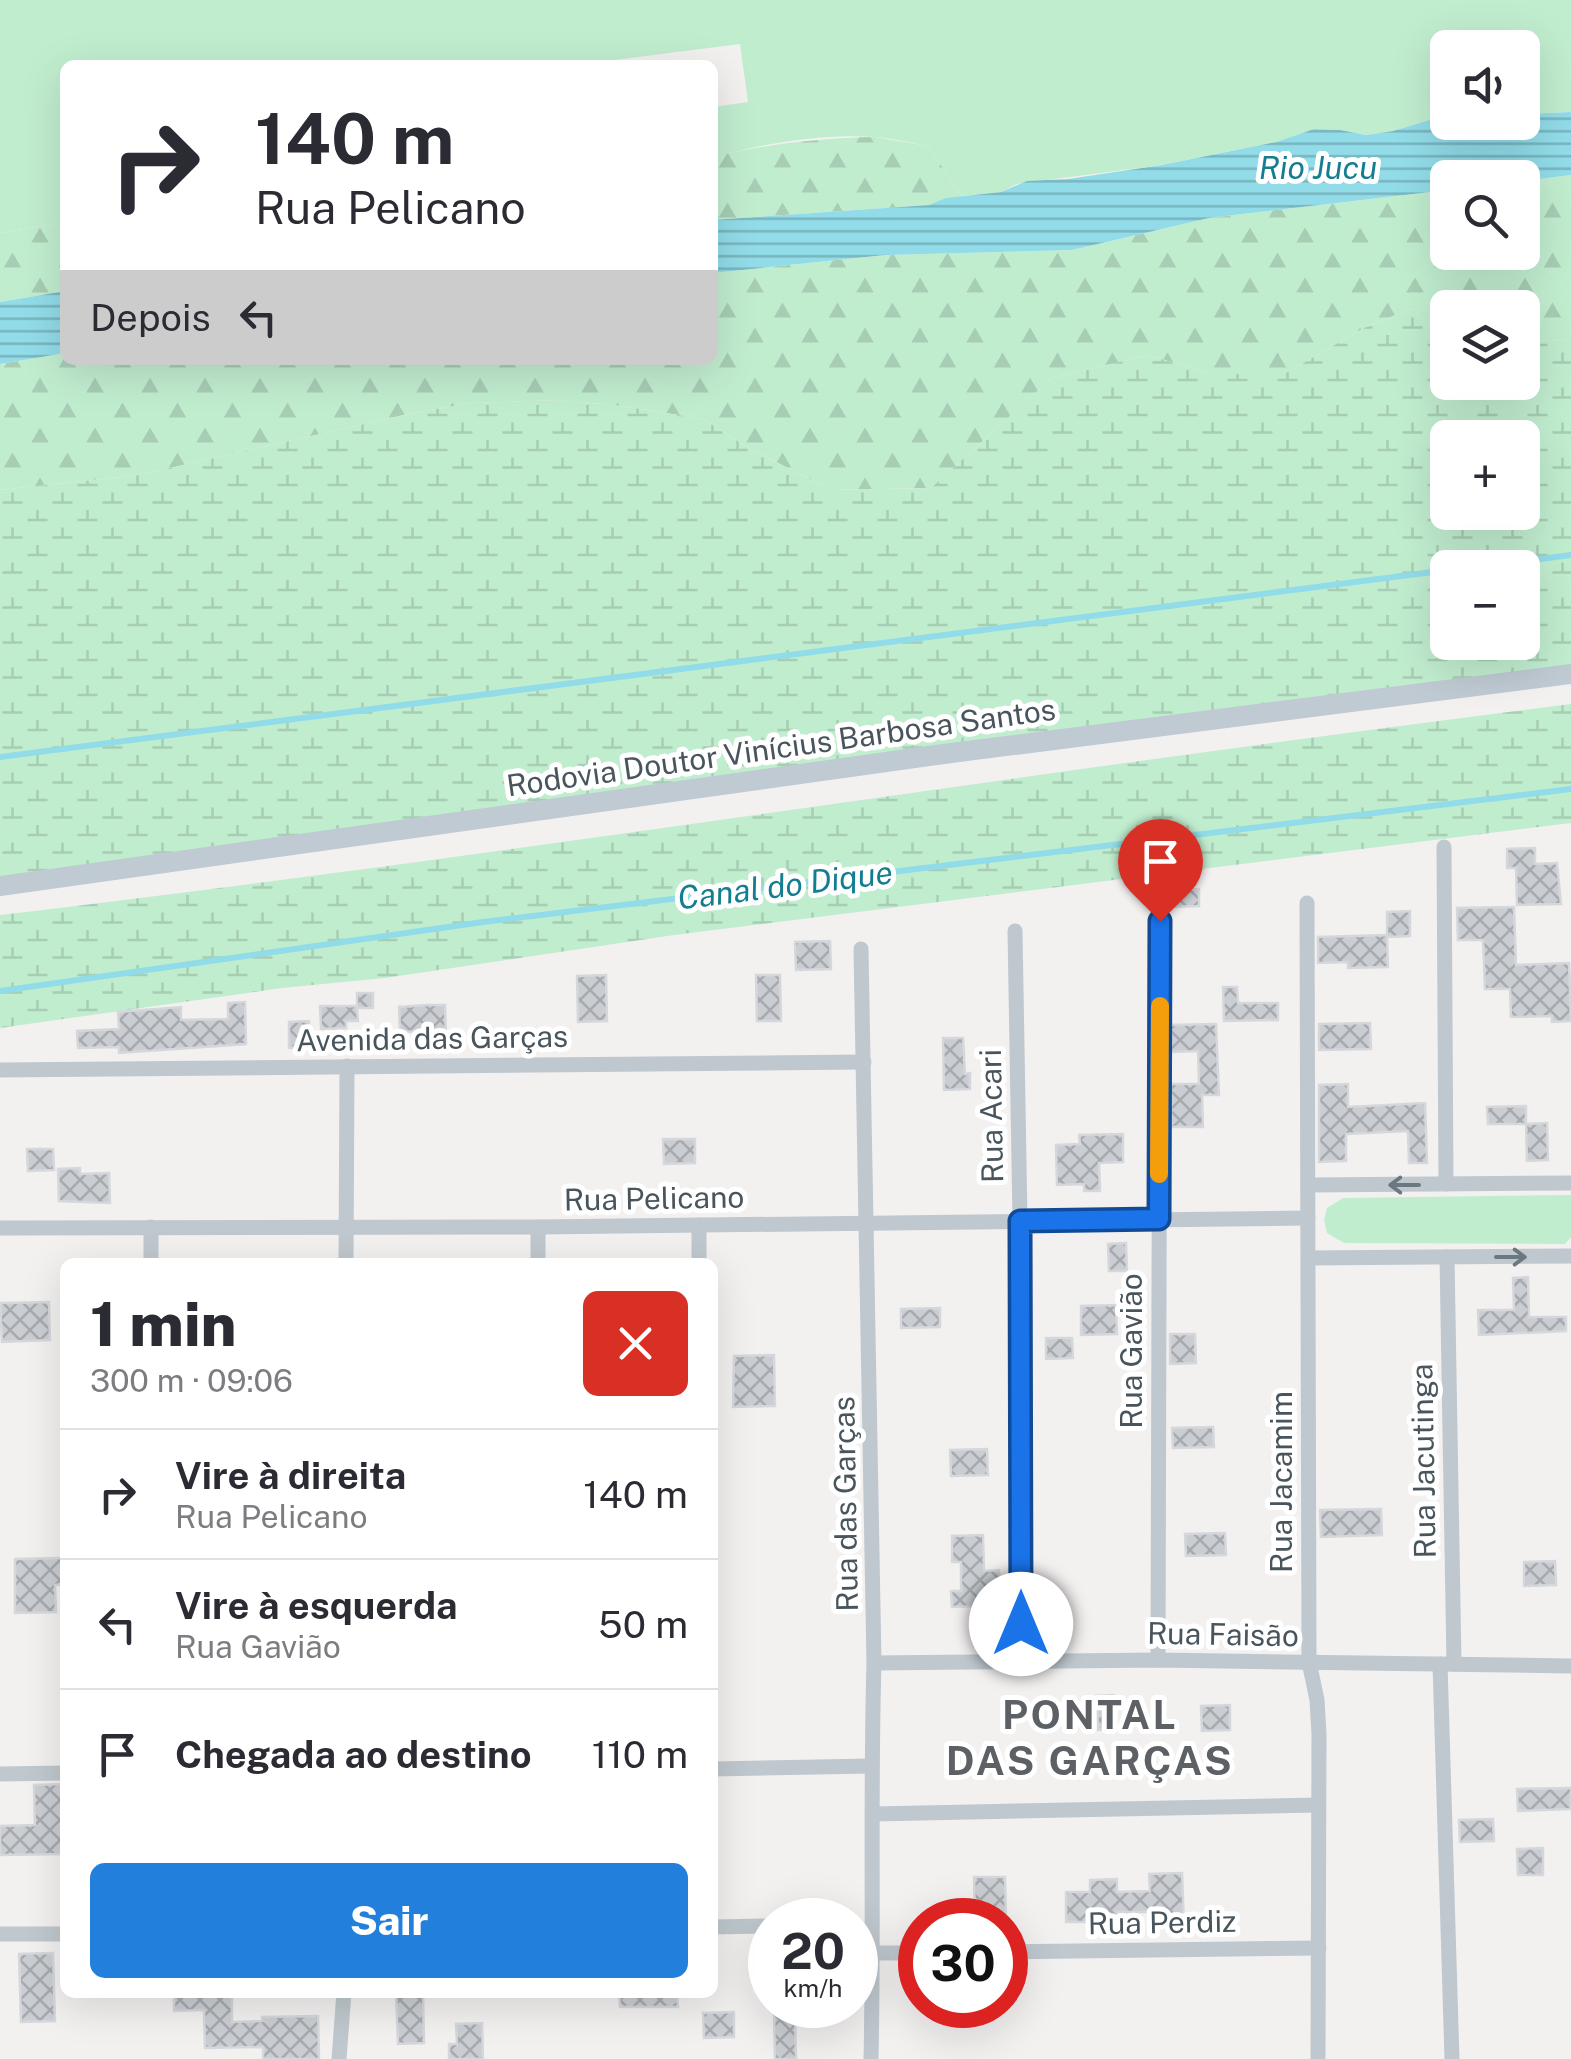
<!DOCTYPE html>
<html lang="pt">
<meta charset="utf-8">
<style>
body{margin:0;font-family:"Public Sans",sans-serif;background:#f2f2f3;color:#2b2b33;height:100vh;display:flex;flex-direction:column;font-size:38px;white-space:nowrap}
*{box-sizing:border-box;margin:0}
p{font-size:32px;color:#7c7c81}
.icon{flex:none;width:55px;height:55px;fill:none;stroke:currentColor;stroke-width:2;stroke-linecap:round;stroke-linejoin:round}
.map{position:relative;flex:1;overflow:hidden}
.drawer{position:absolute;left:60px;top:1258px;width:658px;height:740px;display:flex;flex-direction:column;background:#fff;border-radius:15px;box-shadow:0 10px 40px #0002}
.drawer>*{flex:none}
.banner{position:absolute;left:60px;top:60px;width:658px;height:305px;border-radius:15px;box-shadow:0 10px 40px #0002;background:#fff;color:#2b2b33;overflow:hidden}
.buttons{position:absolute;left:1430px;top:30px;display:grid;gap:20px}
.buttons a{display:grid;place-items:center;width:110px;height:110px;border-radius:15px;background:#fff;box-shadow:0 10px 40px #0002;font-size:50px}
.speed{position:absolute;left:748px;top:1898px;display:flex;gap:20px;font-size:50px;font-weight:700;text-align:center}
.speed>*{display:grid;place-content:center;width:130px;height:130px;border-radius:50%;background:#fff;box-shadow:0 10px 40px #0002;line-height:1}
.speed small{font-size:25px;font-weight:400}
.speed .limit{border:15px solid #d22;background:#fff;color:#111}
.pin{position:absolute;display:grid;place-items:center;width:85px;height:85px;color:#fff;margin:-102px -42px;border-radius:50% 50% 50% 0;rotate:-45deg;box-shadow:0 0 10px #0007}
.pin .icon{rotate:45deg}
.me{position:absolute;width:110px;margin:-55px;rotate:0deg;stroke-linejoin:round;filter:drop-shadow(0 0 8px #0008)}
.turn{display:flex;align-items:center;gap:35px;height:210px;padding:0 30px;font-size:45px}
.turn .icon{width:130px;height:130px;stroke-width:2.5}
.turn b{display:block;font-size:70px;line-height:85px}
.then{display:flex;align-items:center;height:95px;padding:0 30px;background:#0003;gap:20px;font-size:38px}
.round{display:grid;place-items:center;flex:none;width:105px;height:105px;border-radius:15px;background:#f2f2f3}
.overview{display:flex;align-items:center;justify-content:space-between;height:170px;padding:0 30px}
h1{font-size:60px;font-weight:800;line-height:75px}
.primary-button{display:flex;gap:20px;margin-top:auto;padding:20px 30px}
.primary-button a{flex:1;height:115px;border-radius:15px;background:#227fdb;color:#fff;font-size:40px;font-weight:800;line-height:115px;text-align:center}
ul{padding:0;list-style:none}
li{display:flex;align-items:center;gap:30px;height:130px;padding:0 30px;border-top:2px solid #e1e1e2}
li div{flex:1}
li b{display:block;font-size:38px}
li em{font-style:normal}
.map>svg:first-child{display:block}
.grass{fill:#c1edcf}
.forest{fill:url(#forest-firs)}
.wetland{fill:url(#wetland-marsh);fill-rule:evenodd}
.water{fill:url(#water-rules)}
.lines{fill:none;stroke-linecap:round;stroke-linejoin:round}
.stream{stroke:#91dce8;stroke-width:6}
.building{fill:url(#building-cross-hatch);stroke:#d5d7db;stroke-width:2.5}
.minor{stroke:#bfc8ce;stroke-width:15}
.secondary{stroke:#bfcad3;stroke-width:20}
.oneway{stroke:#6c787f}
.route-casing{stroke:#114b97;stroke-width:25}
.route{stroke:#1a73e8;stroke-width:18}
.slow{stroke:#f59e0b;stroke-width:18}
.labels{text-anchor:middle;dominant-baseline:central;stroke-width:10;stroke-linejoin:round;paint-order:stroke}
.street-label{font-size:30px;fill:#49555d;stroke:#fff}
.water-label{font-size:32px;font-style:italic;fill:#137e90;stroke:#fff}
.district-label{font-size:40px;font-weight:bold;letter-spacing:2.5px;fill:#5d6165;stroke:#fff}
</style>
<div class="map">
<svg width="1571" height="2059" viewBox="0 0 1571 2059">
<defs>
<pattern id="forest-firs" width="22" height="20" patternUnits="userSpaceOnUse" patternTransform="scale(2.5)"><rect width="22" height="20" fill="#c1edcf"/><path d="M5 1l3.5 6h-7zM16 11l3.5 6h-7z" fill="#a7cdb4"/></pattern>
<pattern id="wetland-marsh" width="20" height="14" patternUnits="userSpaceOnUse" patternTransform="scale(2.5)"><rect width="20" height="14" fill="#c1edcf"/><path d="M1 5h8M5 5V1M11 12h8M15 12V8" fill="none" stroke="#a7cdb4"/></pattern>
<pattern id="water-rules" width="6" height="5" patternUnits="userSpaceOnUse" patternTransform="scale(2.5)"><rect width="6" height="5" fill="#91dce8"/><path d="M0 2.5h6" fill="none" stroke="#78b5bf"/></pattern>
<pattern id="building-cross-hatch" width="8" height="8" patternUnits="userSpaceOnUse" patternTransform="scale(2.5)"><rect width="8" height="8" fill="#caced2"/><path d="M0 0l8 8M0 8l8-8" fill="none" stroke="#a6aaae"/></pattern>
</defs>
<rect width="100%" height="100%" fill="#f3f0f0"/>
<g class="grass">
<path d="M0,0H1571V112L1523,114L1522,48H1448L1447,119L1436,118L1393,131L1366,135L1340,130L1314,129L1276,142L1162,165L1017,184L1001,192L962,196L928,146C910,143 892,138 874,137C821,133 764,144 713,157V107L748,102L740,44L575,65H65V222L0,233Z"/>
<polygon points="1571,1195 1571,1237 1565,1244 1344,1243 1327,1233 1324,1220 1327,1208 1343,1198"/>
</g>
<g class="forest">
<path d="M875,137L928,146L962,196L929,205L713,220L712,157C766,144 820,138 875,137Z"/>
<polygon points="1571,175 1571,340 1523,341 1522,308 1448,308 1447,338 1425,323 1413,308 1366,327 1284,374 1212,374 1148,355 1052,378 931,488 831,490 747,447 703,419 622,406 561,400 471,403 408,414 139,475 0,490 0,364 65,353 65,360 712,360 713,273 885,255 1072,250 1209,218 1447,190 1448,252 1522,252 1523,181"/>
<polygon points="65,222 65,291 0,302 0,233"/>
</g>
<g class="wetland">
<path d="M1413,308L1425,323L1447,338L1448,382H1522L1523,341L1571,340V672L0,883V490L139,475L408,414L471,403L561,400L622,406L703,419L747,447L831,490L931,488L1052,378L1148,355L1212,374H1284L1366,327ZM1448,438H1522V512H1448ZM1448,568H1522V642H1448Z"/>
<path d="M1571,704V823L674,935L385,978L282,988L0,1028V915C525,853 1047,769 1571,704Z"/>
</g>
<g class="water">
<polygon points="1571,112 1571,175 1523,181 1522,178 1448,178 1447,190 1209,218 1072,250 885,255 713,273 713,220 929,205 946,198 1001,192 1027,181 1068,179 1162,165 1276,142 1314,129 1340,130 1366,135 1393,131 1436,118 1447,119 1448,122 1522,122 1523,114"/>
<polygon points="65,291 65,353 0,364 0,302"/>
</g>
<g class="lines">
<g class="stream">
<polyline points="1471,568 1571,555"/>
<polyline points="0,757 1448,570"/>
<polyline points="0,991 483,922 1571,789"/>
</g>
</g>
<g class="building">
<polygon points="1535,848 1535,864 1557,863 1561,904 1517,905 1516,868 1507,868 1507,849"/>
<polygon points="1199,889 1199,906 1162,907 1162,890"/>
<polygon points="1514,907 1516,965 1569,963 1571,1021 1552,1022 1552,1016 1511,1017 1510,989 1485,989 1483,940 1458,940 1457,908"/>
<polygon points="1410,911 1410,936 1387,937 1387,912"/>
<polygon points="1387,935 1388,967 1348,968 1348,962 1318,963 1318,937"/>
<polygon points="830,941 831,969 796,970 795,942"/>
<polygon points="606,975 607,1021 578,1022 577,976"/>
<polygon points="756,975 780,975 781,1021 757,1021"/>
<polygon points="1223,987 1237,987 1238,1003 1278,1003 1278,1020 1224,1021"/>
<polygon points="357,993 373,993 373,1008 357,1008 358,1021 346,1021 346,1028 321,1029 320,1006 357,1006"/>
<polygon points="245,1002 246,1044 119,1053 119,1047 78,1048 77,1031 119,1029 118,1012 181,1007 181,1020 228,1019 228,1003"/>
<polygon points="428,1005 445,1005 446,1037 429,1037 429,1031 400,1032 399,1007"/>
<polygon points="309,1021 310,1047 289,1048 289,1022"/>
<polygon points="1370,1023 1371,1049 1319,1050 1319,1024"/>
<polygon points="1216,1024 1219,1095 1202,1095 1203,1127 1171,1127 1171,1084 1199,1084 1198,1051 1171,1052 1171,1025"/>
<polygon points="943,1038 963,1038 965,1074 970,1073 970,1089 944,1090"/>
<polygon points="1348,1084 1348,1107 1425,1103 1427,1163 1409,1163 1408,1131 1346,1134 1346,1161 1319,1162 1319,1085"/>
<polygon points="1526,1106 1526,1124 1488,1124 1487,1107"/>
<polygon points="1547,1123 1548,1160 1527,1161 1526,1124"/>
<polygon points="1123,1134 1123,1162 1099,1163 1100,1191 1084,1191 1084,1184 1057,1185 1056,1145 1080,1144 1079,1135"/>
<polygon points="663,1139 695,1139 695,1163 664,1164"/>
<polygon points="27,1149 53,1149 54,1170 28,1171"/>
<polygon points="80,1168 80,1174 109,1173 110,1203 59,1201 58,1169"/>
<polygon points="1126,1243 1127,1271 1109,1271 1108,1244"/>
<polygon points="1528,1277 1529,1317 1566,1317 1566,1331 1479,1335 1478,1310 1514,1310 1513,1278"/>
<polygon points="49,1302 50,1340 2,1342 0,1303"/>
<polygon points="1116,1305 1117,1334 1081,1335 1081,1306"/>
<polygon points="940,1308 940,1327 901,1328 901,1309"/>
<polygon points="1170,1334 1195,1334 1196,1363 1170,1364"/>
<polygon points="1046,1338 1072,1338 1073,1358 1046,1359"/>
<polygon points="774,1355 775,1406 733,1407 734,1356"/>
<polygon points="1213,1427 1214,1447 1173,1448 1172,1428"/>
<polygon points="987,1449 988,1475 951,1476 950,1450"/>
<polygon points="1381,1509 1382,1535 1321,1537 1320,1510"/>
<polygon points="1225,1533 1226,1555 1186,1556 1185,1534"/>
<polygon points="983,1535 984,1571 999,1570 1000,1605 952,1607 951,1591 961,1591 961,1562 952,1562 952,1536"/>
<polygon points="64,1558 65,1584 55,1585 56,1612 15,1613 15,1559"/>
<polygon points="1555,1561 1556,1585 1524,1586 1524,1562"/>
<polygon points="1069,1620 1069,1639 1032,1640 1032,1621"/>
<polygon points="1113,1695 1114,1729 1098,1730 1097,1696"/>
<polygon points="1230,1705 1230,1730 1202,1731 1201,1706"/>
<polygon points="64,1784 65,1854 0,1855 0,1826 35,1825 34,1785"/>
<polygon points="1571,1788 1571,1809 1518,1811 1517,1789"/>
<polygon points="1493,1819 1494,1841 1460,1842 1459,1820"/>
<polygon points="1543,1848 1543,1875 1518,1875 1517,1849"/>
<polygon points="1182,1873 1184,1928 1151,1929 1150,1912 1117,1912 1118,1927 1091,1928 1091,1922 1066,1922 1066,1892 1090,1892 1090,1880 1117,1879 1117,1892 1150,1891 1149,1874"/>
<polygon points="974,1877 1005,1877 1006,1919 975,1920"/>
<polygon points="53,1953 55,2021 21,2022 19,1954"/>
<polygon points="174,1992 232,1992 232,2022 262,2021 262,2017 318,2016 319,2059 263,2059 263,2047 205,2048 204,2010 174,2011"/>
<polygon points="396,1992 423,1992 424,2043 398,2044"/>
<polygon points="619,1992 677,1992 678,2007 620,2007"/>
<polygon points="734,2012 734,2037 704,2038 703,2013"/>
<polygon points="795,2012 796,2059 775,2059 774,2013"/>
<polygon points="482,2023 483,2059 449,2059 449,2044 457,2044 456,2024"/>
</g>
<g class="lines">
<g class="minor">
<polyline points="1444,847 1446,1184"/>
<polyline points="1307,903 1309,1662 1317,1700 1319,1734 1318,2059"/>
<polyline points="1015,931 1020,1221 1021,1661"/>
<path d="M861,949L874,1663C870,1795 874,1927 871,2059"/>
<polyline points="0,1070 864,1062"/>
<polyline points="1308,1185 1571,1183"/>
<polyline points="538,1227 538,1262"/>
<polyline points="0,1228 538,1227 1308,1218"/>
<polyline points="1447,1257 1454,1664"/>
<polyline points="1309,1258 1571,1256"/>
<polyline points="151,1262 151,1227"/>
<polyline points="346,1262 347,1066"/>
<polyline points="699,1262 699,1225"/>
<polyline points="1158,1660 1160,921"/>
<polyline points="874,1663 1158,1660 1571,1666"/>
<polyline points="1440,1664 1452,2059"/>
<polyline points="712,1769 871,1766"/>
<polyline points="0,1774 65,1773"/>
<polyline points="873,1814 1317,1805"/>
<polyline points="712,1927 770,1926"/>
<polyline points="0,1934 65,1934"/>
<polyline points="1005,1952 1319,1948"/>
<polyline points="873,1953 920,1953"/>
<polyline points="339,2059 344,1992"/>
</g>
<polyline class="secondary" points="0,886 936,755 1571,674"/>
</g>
<defs><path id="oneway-shaft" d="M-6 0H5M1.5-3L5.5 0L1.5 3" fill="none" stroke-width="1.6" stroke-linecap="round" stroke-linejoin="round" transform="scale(2.5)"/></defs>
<g class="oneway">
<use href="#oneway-shaft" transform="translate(1404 1185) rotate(180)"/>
<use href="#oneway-shaft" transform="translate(1511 1257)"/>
</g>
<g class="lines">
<g class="route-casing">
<polyline id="route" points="1021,1624 1020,1221 1159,1219 1160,921"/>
</g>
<use href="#route" class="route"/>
<polyline class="slow" points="1159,1174 1160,1006"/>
</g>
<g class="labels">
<g class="street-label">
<text transform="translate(781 747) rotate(-8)">Rodovia Doutor Vinícius Barbosa Santos</text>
<text transform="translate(432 1038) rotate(-1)">Avenida das Garças</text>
<text transform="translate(991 1116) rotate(-91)">Rua Acari</text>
<text transform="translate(654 1198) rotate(-1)">Rua Pelicano</text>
<text transform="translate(1131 1351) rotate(-90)">Rua Gavião</text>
<text transform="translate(1423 1461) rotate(-91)">Rua Jacutinga</text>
<text transform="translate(1281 1482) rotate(-90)">Rua Jacamim</text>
<text transform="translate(845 1504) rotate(-91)">Rua das Garças</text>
<text transform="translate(1223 1634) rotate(1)">Rua Faisão</text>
<text transform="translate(1162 1922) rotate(-1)">Rua Perdiz</text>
</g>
<g class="water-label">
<text x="1318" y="167">Rio Jucu</text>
<text transform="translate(785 885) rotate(-7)">Canal do Dique</text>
</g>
<g class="district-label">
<text x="1090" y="1714">PONTAL<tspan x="1090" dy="46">DAS GARÇAS</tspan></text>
</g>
</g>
</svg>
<div class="buttons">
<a><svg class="icon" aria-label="sound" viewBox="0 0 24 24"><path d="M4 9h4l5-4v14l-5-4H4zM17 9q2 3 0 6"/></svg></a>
<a><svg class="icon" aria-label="search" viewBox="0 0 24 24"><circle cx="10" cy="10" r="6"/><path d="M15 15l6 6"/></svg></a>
<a><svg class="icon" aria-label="layers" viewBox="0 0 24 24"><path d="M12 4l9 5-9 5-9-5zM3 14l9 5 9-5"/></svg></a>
<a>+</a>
<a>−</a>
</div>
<div class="speed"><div>20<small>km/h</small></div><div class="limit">30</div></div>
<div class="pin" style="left:1160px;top:921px;background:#d93025"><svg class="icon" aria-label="arrive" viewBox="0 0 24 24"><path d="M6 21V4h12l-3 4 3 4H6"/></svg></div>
<svg class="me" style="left:1021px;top:1624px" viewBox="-20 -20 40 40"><circle r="19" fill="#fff"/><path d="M0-13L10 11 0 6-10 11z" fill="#1a73e8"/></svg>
<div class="banner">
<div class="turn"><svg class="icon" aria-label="right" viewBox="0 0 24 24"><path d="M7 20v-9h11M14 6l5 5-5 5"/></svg><div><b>140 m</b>Rua Pelicano</div></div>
<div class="then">Depois<svg class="icon" aria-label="left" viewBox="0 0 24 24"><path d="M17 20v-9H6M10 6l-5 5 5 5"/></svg></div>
</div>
<section class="drawer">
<div class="overview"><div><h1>1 min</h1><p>300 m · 09:06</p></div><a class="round" style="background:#d93025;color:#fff"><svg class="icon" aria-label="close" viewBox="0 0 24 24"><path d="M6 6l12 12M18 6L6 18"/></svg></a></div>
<ul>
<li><svg class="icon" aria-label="right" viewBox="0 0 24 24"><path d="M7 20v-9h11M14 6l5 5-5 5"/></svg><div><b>Vire à direita</b><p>Rua Pelicano</p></div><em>140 m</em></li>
<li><svg class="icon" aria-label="left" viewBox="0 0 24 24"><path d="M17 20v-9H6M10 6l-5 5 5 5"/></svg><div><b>Vire à esquerda</b><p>Rua Gavião</p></div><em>50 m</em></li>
<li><svg class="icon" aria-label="arrive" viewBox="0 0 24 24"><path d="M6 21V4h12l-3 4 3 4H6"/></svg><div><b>Chegada ao destino</b></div><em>110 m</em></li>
</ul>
<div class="primary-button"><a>Sair</a></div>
</section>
</div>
